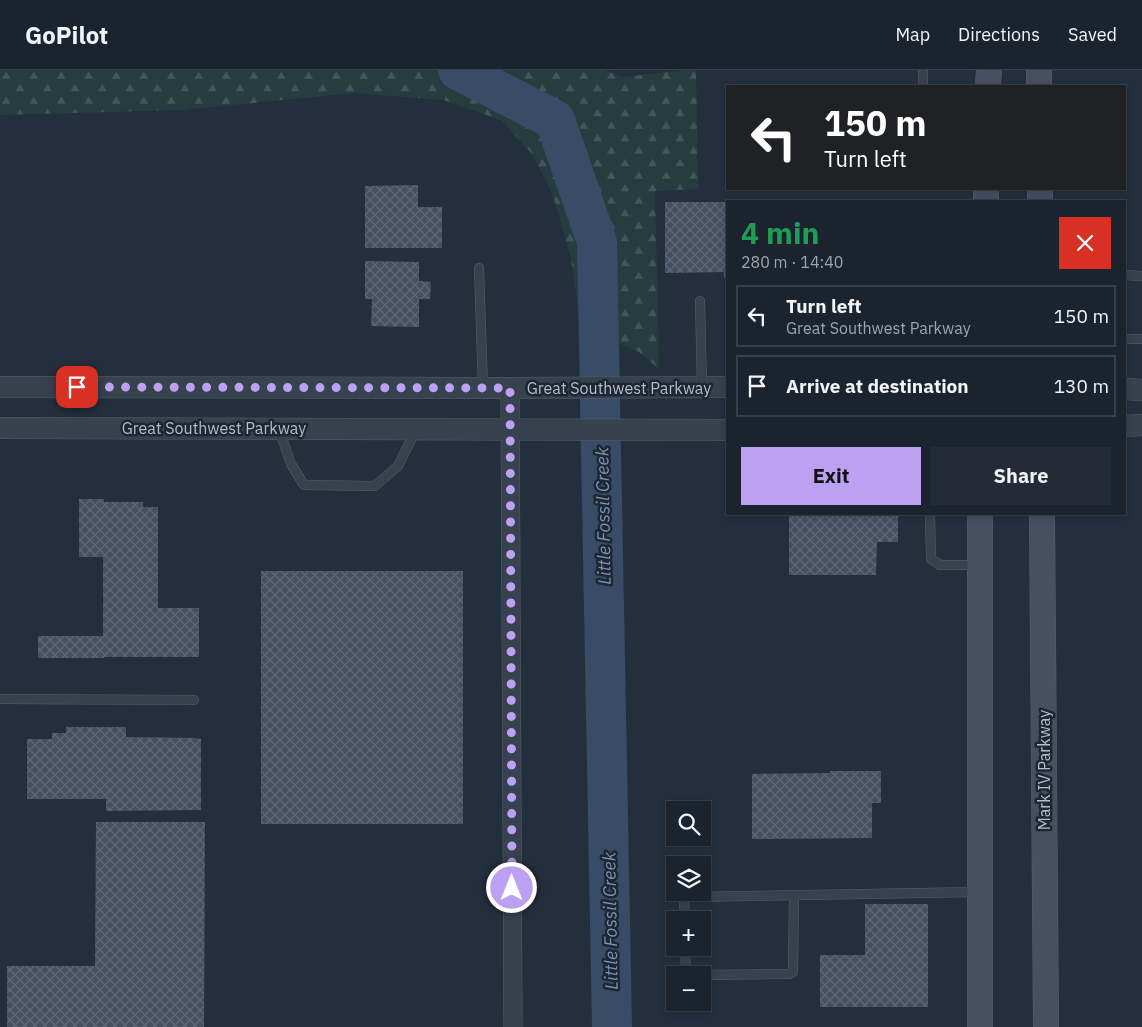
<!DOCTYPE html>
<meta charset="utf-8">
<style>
body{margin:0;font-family:"IBM Plex Sans",sans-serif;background:#242b36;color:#f1f3f6;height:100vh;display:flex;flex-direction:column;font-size:19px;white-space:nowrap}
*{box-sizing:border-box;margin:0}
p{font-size:16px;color:#a0a4aa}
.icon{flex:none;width:28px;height:28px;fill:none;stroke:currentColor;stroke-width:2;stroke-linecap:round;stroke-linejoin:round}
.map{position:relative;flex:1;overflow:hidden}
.drawer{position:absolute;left:726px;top:130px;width:400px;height:315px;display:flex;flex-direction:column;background:#1b232e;border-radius:0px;box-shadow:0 2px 8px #0003,0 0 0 1px #39404a}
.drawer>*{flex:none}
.top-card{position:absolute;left:726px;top:15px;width:400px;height:105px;border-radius:0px;box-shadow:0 2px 8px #0003,0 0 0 1px #39404a;background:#202124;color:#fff;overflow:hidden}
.tools{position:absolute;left:666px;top:731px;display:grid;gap:10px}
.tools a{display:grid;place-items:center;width:45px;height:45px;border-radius:0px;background:#1b232e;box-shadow:0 2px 8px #0003,0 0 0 1px #39404a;font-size:25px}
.pin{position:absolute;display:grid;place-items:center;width:42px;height:42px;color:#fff;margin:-21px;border-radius:10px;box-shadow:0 2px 8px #0006}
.me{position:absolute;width:55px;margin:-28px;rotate:0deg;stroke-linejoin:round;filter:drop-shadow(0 0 4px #0008)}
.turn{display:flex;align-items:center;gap:18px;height:105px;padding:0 15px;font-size:22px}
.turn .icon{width:65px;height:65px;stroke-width:2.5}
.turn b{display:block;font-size:35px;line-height:42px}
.round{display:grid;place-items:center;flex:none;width:52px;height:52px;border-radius:0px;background:#242b36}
.headline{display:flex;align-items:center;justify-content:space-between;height:85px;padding:0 15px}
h1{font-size:30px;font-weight:700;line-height:38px;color:#1e9e55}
.primary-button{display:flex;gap:10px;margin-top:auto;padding:10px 15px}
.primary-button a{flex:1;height:58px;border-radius:0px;background:#bca0f2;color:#111;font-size:20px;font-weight:700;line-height:58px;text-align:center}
.primary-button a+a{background:#242b36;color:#f1f3f6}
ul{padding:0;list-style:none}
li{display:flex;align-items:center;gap:15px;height:62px;margin:0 10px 8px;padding:0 5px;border:2px solid #39404a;border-radius:0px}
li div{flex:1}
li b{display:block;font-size:19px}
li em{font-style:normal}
header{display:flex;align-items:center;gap:30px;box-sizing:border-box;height:70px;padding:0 25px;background:#1b232e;border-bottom:1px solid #39404a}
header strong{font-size:24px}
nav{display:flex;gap:28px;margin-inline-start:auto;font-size:18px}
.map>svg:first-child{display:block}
.forest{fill:url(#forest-firs)}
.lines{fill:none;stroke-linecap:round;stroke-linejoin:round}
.river{stroke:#394c67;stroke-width:40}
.building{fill:url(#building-cross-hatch)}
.service-casing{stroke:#565f6c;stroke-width:10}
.minor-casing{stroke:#565f6c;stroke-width:19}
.tertiary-casing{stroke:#565f6c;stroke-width:22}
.secondary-casing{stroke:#565f6c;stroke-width:26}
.service{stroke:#38414e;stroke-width:9}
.minor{stroke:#38414e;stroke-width:18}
.tertiary{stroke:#38414e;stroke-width:21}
.secondary{stroke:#465061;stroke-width:25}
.route{stroke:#bca0f2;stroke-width:9;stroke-dasharray:0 16.2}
.labels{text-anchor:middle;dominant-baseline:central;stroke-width:5;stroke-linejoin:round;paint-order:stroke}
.street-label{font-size:16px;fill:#b4bcc9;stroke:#1d2633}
.water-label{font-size:18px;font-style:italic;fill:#7c92b1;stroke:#1d2633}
</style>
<header>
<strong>GoPilot</strong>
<nav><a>Map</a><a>Directions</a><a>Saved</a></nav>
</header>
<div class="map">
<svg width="1142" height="957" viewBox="0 0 1142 957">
<defs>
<pattern id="forest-firs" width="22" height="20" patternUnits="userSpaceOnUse" patternTransform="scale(1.25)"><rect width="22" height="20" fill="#263c3f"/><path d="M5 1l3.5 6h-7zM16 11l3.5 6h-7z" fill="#435659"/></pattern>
<pattern id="building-cross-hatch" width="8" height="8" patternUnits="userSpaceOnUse" patternTransform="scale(1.25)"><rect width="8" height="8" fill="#455162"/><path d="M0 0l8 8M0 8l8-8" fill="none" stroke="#5d6877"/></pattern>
</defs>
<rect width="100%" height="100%" fill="#242f3e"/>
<polygon class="forest" points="0,0 604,0 623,7 686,0 696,0 698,119 655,121 659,299 639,282 581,257 571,189 553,125 532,84 501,50 443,30 355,23 181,40 0,45"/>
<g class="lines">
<polyline class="river" points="458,0 555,50 597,172 612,957"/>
</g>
<g class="building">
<polygon points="418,115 418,137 442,137 442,178 365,178 365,116"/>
<polygon points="665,132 728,132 728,208 724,208 724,202 665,203"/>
<polygon points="365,191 419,192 419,211 431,212 430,229 419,229 419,257 371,256 372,229 365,229"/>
<polygon points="79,429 104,429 104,432 143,432 143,437 158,437 158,538 199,538 199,587 104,587 104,588 38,588 38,566 103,566 103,487 79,487"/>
<polygon points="789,444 898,444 898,472 877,472 876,505 789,505"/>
<rect x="261" y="501" width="202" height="253"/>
<polygon points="66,657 126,657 126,667 195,668 201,669 201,740 106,741 106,729 27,729 27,669 52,669 52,663 66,663"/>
<polygon points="830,701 881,701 881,733 872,733 872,768 752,769 752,704 830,703"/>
<polygon points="96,752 205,752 204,957 7,957 7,896 95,896"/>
<polygon points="865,834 928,834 928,937 820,937 820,885 865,885"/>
</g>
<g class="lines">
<g class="service-casing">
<g id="service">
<polyline points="923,16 923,0"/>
<polyline points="479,198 483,318"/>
<polyline points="1125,205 1142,206"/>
<polyline points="700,231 702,317"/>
<polyline points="1125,269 1142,269"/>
<polyline points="279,359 291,394 304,415 375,416 398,396 416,360"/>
<polyline points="930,444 931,489 940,495 979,495"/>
<polyline points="0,629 194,630"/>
<polyline points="685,850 684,830 688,827 978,822"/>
<polyline points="685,878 686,902 689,905"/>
<polyline points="702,905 789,904 793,902 794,825"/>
</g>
</g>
<g class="minor-casing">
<polyline id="minor" points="510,318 513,957"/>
</g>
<g class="tertiary-casing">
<g id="tertiary">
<polyline points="0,317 483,318 728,317"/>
<polyline points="1125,319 1142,320"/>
<polyline points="1125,356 1142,355"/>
<polyline points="0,358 728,360"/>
</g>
</g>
<g class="secondary-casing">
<g id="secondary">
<polyline points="1039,0 1039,16"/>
<polyline points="988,16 989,0"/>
<polyline points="1040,119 1040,131"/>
<polyline points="986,131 986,119"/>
<polyline points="980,444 980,957"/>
<polyline points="1042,444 1046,957"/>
</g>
</g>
<use href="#service" class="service"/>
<use href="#minor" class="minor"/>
<use href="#tertiary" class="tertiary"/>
<use href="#secondary" class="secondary"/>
</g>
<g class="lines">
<polyline class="route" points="77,317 510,318 512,818"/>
</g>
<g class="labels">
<g class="street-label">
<text x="619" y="318">Great Southwest Parkway</text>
<text x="214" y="358">Great Southwest Parkway</text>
<text transform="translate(1044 700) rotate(-90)">Mark IV Parkway</text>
</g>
<g class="water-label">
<text transform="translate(603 446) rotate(-91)">Little Fossil Creek</text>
<text transform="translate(610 851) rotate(-91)">Little Fossil Creek</text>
</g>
</g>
</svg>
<div class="tools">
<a><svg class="icon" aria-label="search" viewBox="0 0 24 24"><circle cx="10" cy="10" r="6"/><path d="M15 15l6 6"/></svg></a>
<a><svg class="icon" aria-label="layers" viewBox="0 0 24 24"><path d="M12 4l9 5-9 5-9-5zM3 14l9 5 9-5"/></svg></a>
<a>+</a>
<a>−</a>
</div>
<div class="pin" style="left:77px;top:317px;background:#d93025"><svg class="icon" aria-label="arrive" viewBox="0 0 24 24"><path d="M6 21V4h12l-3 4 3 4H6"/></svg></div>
<svg class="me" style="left:512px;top:818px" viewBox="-20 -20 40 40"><circle r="17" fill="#bca0f2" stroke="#fff" stroke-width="3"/><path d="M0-11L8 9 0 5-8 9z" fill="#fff"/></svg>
<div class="top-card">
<div class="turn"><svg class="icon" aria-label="left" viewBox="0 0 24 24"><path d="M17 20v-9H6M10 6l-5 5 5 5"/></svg><div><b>150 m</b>Turn left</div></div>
</div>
<section class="drawer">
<div class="headline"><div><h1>4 min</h1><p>280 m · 14:40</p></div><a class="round" style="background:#d93025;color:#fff"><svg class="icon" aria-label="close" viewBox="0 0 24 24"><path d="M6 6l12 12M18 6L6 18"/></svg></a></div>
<ul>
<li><svg class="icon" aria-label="left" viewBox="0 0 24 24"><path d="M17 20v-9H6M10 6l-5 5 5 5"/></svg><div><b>Turn left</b><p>Great Southwest Parkway</p></div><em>150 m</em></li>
<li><svg class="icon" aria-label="arrive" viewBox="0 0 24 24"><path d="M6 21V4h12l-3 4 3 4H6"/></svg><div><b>Arrive at destination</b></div><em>130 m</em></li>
</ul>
<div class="primary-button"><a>Exit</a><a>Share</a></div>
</section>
</div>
